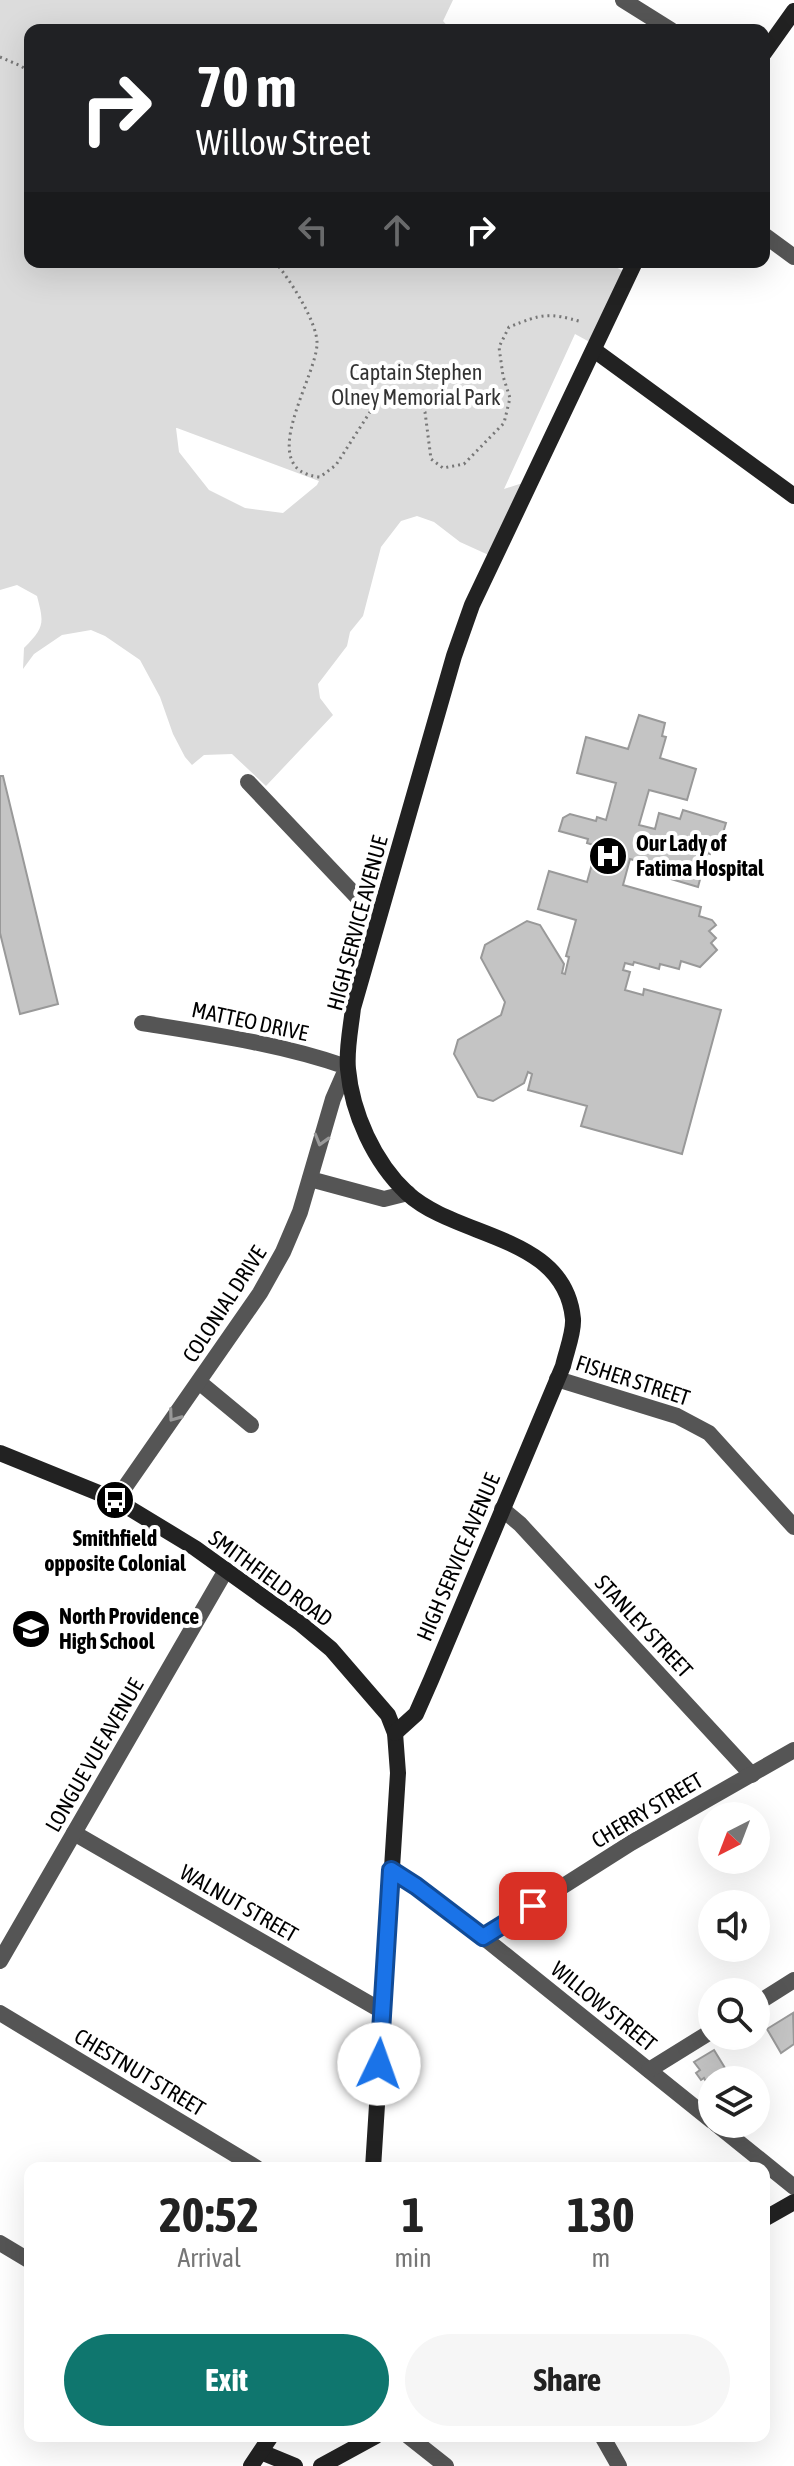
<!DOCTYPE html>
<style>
body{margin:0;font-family:"Asap Condensed",sans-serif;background:#f6f6f6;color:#222;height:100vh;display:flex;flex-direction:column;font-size:30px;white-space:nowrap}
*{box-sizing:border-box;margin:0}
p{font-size:26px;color:#767676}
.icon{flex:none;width:44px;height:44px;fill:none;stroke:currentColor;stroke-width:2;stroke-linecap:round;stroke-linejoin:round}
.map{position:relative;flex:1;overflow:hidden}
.sheet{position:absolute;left:24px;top:2162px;width:746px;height:280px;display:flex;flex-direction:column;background:#fff;border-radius:16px;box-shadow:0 8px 32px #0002}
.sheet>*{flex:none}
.top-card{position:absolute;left:24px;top:24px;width:746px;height:244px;border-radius:16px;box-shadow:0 8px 32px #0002;background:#202124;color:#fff;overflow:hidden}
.needle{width:52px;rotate:222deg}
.buttons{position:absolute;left:698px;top:1802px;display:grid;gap:16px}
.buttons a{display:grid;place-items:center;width:72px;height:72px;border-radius:50%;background:#fff;box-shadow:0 8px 32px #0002;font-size:40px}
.pin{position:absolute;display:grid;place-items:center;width:68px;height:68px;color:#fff;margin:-34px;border-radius:16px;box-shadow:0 4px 12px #0006}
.me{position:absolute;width:88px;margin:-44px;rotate:3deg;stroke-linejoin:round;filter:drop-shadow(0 0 6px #0008)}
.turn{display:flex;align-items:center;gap:28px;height:168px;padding:0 40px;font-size:36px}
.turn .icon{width:104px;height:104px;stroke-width:2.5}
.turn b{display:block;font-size:56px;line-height:68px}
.lanes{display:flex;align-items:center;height:76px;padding:0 40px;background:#0003;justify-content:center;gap:40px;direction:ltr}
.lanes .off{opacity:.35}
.eta{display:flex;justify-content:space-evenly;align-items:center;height:136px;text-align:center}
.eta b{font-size:48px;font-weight:700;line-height:56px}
.cta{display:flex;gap:16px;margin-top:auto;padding:16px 40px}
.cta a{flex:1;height:92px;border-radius:48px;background:#0f766e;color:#fff;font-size:32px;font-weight:700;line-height:92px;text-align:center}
.cta a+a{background:#f6f6f6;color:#222}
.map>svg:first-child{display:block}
.green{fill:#dcdcdc;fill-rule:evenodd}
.building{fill:#c4c4c4;stroke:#999;stroke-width:2}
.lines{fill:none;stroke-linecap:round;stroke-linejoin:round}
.path{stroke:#777;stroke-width:3;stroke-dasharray:2 4;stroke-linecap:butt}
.street{stroke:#555;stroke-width:16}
.secondary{stroke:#222;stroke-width:16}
.oneway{stroke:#999}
.route-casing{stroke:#114b97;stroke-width:20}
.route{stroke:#1a73e8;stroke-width:14}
.labels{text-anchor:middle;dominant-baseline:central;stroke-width:8;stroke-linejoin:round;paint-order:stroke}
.park-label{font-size:22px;fill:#333;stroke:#fff}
.poi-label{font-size:22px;font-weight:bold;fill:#000;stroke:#fff;text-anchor:start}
.street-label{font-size:22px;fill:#000;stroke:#fff}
</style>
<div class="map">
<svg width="794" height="2466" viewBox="0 0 794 2466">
<rect width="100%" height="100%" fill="#fff"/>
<path class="green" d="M0,0H453L443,21L451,30H30V262H607L628,274L597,346L575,334L504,489L532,480L493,557L460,542L434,522L417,516L401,521L381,547L363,616L350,632L347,646L318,684L320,698L333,715L266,786L232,754L204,755L192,765L185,757L173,734L160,697L140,660L105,636L91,630L62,635L34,654L23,669L24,648C45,627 44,623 37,596L17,585L0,590ZM176,428H177L319,481L317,485L283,513L245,508L209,490L179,452Z"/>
<g class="building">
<polygon points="639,715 665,723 662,736 666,737 660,758 696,769 687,800 649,790 639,825 655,829 659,813 680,819 683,810 726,823 720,843 713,841 710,854 707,853 698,887 671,879 673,871 630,859 623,885 701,907 699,916 712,920 716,925 709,931 716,938 711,943 717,950 700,967 681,961 679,969 660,964 659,969 634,962 633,965 625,963 623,970 630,972 625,990 643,995 644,989 721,1010 682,1154 581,1126 587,1106 528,1090 532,1074 528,1072 524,1083 493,1101 478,1097 454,1054 458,1040 501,1015 505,1002 481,958 485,945 527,921 540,925 564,964 562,973 565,974 569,957 566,956 576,920 538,909 549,871 587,882 597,846 587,843 588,839 559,831 563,818 570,814 596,821 597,817 606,820 616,783 577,773 586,737 628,749"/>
<polygon points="0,776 3,776 58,1004 20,1014 0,933"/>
<polygon points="793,2013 794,2044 781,2053 767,2029"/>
<polygon points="714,2050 730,2076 722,2080 712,2080 712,2085 709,2087 704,2078 701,2080 696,2073 700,2070 694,2062"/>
</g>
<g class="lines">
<g class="path">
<polyline points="0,57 21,66 30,72"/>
<path d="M275,262C289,278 318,323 317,344C316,379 253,471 320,477L336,465L370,412L390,394L413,395L425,412L431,459L443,468L464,464L504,423L510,398L503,376L499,347L509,327C542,314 548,312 582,322"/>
</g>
<g class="street">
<polyline points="623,0 671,30"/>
<polyline points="764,235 794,257"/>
<polyline points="248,782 358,898 379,914"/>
<polyline points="310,1179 384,1199 408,1193"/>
<polyline points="557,1379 677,1416 709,1433 794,1527"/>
<polyline points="199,1382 251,1425"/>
<path d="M116,1500L260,1293L283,1252L300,1212L333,1099L347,1067C281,1044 211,1034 142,1023"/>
<polyline points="502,1509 520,1524 752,1775"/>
<polyline points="74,1833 382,2011"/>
<polyline points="391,1870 416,1886 483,1937 712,2121"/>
<polyline points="483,1937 631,1843 794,1750"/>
<polyline points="0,1961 226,1570"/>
<polyline points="756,2004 794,1980"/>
<polyline points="0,2013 257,2168"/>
<polyline points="649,2070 712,2031"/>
<polyline points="716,2124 794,2187"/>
<polyline points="0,2243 30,2261"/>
<polyline points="408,2436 446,2466"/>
<polyline points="602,2436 619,2466"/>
</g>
<g class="secondary">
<polyline points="764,53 794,11"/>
<polyline points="594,350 794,496"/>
<polyline points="0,1453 116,1500 195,1548 301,1624 331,1649 388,1715 395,1733 398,1773 373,2168"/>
<path d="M395,1733L416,1714L431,1680L563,1366C566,1352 574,1333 573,1319C565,1234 457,1239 407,1193C374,1162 352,1113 348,1069C346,1050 351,1027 353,1008L454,656L472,605L635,262"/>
<polyline points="764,2219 794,2202"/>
<polyline points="261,2452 295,2466"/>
<polyline points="251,2466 271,2436"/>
<polyline points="321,2466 376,2436"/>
</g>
</g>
<defs><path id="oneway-chevron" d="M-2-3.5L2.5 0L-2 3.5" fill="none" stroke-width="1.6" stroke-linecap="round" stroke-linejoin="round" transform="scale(2)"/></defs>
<g class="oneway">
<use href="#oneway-chevron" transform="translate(321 1140) rotate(106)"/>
<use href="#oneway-chevron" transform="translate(174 1416) rotate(126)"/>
</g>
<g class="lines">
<g class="route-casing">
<polyline id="route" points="379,2064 391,1870 416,1886 483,1937 533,1906"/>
</g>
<use href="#route" class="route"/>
</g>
<defs>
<g id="hospital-disc" transform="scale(2)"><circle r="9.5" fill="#000" stroke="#fff"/><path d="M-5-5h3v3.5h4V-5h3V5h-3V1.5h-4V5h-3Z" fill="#fff"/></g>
<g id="bus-disc" transform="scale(2)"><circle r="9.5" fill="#000" stroke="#fff"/><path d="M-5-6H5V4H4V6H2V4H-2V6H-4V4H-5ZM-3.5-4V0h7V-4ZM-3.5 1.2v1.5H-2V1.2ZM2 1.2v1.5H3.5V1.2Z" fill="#fff"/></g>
<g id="school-disc" transform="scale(2)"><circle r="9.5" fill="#000" stroke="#fff"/><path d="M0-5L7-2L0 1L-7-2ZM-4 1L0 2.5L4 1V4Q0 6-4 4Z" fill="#fff"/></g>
</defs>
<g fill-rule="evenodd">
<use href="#hospital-disc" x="608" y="856"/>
<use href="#bus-disc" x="115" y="1500"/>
<use href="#school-disc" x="31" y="1629"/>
</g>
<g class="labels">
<g class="park-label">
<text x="416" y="372">Captain Stephen<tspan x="416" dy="25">Olney Memorial Park</tspan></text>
</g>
<g class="poi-label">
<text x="636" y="843">Our Lady of<tspan x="636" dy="25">Fatima Hospital</tspan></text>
<text x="115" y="1538" text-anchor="middle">Smithfield<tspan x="115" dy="25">opposite Colonial</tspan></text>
<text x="59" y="1616">North Providence<tspan x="59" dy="25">High School</tspan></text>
</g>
<g class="street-label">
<text transform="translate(357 923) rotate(-75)">HIGH SERVICE AVENUE</text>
<text transform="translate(250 1021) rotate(12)">MATTEO DRIVE</text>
<text transform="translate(224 1304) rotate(-57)">COLONIAL DRIVE</text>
<text transform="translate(633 1380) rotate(18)">FISHER STREET</text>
<text transform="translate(458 1557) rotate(-67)">HIGH SERVICE AVENUE</text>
<text transform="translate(271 1578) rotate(36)">SMITHFIELD ROAD</text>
<text transform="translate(644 1626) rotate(47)">STANLEY STREET</text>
<text transform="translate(94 1755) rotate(-60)">LONGUE VUE AVENUE</text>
<text transform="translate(647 1810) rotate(-31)">CHERRY STREET</text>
<text transform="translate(239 1903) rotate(30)">WALNUT STREET</text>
<text transform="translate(604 2006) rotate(39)">WILLOW STREET</text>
<text transform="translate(140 2072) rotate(31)">CHESTNUT STREET</text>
</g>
</g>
</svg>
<div class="buttons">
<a><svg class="needle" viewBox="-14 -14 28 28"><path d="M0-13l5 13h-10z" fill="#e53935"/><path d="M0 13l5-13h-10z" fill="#767676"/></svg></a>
<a><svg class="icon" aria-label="sound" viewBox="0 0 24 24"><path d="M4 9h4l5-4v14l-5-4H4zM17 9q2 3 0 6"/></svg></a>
<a><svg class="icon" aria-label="search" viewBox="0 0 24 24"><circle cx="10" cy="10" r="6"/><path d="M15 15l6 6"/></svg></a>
<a><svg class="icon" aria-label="layers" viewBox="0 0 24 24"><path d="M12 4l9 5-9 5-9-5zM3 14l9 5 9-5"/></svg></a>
</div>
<div class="pin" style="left:533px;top:1906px;background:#d93025"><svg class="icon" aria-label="arrive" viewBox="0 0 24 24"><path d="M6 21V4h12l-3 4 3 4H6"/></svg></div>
<svg class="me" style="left:379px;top:2064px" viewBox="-20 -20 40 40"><circle r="19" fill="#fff"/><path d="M0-13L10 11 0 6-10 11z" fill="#1a73e8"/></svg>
<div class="top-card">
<div class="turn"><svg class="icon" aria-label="right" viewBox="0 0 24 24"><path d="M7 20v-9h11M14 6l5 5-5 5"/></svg><div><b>70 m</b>Willow Street</div></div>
<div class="lanes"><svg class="icon off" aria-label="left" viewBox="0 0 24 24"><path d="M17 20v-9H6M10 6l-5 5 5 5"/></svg><svg class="icon off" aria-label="ahead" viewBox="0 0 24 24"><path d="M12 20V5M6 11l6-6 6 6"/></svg><svg class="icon" aria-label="right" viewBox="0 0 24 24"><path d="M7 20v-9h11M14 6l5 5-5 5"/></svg></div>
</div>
<section class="sheet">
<div class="eta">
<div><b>20:52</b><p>Arrival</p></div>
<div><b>1</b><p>min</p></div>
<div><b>130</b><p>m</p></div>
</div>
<div class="cta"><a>Exit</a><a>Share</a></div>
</section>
</div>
